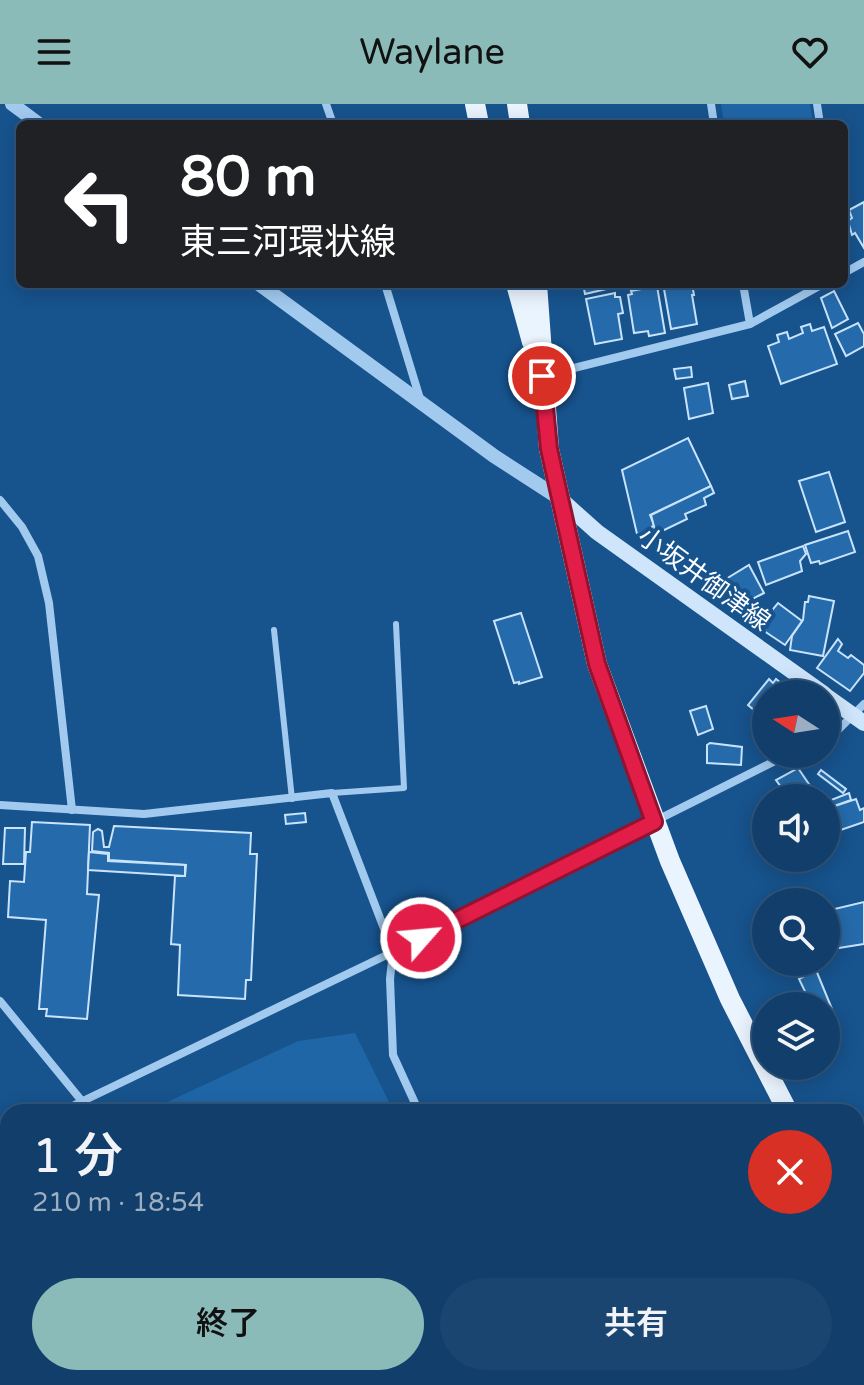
<!DOCTYPE html>
<html lang="ja">
<meta charset="utf-8">
<style>
body{margin:0;font-family:"Varela Round","Noto Sans JP",sans-serif;background:#1a4570;color:#f1f3f6;height:100vh;display:flex;flex-direction:column;font-size:30px;white-space:nowrap}
*{box-sizing:border-box;margin:0}
p{font-size:26px;color:#9caec1}
.icon{flex:none;width:44px;height:44px;fill:none;stroke:currentColor;stroke-width:2;stroke-linecap:round;stroke-linejoin:round}
.map{position:relative;flex:1;overflow:hidden}
.sheet{position:absolute;left:0px;top:1000px;width:864px;height:282px;display:flex;flex-direction:column;background:#113e6a;border-radius:24px 24px 0 0;box-shadow:0 4px 20px #0003,0 0 0 2px #30577e}
.sheet>*{flex:none}
.hud{position:absolute;left:16px;top:16px;width:832px;height:168px;border-radius:12px;box-shadow:0 4px 20px #0003,0 0 0 2px #30577e;background:#202124;color:#fff;overflow:hidden}
.needle{width:52px;rotate:282deg}
.buttons{position:absolute;left:752px;top:576px;display:grid;gap:16px}
.buttons a{display:grid;place-items:center;width:88px;height:88px;border-radius:50%;background:#113e6a;box-shadow:0 4px 20px #0003,0 0 0 2px #30577e;font-size:40px}
.pin{position:absolute;display:grid;place-items:center;width:68px;height:68px;color:#fff;margin:-34px;border:4px solid #fff;border-radius:50%;box-shadow:0 2px 8px #0007}
.me{position:absolute;width:88px;margin:-44px;rotate:63deg;stroke-linejoin:round;filter:drop-shadow(0 0 6px #0008)}
.turn{display:flex;align-items:center;gap:28px;height:168px;padding:0 32px;font-size:36px}
.turn .icon{width:104px;height:104px;stroke-width:2.5}
.turn b{display:block;font-size:56px;line-height:68px}
.round{display:grid;place-items:center;flex:none;width:84px;height:84px;border-radius:42px;background:#1a4570}
.head{display:flex;align-items:center;justify-content:space-between;height:136px;padding:0 32px}
h1{font-size:48px;font-weight:600;line-height:60px}
.primary-button{display:flex;gap:16px;margin-top:auto;padding:16px 32px}
.primary-button a{flex:1;height:92px;border-radius:48px;background:#8bbbb9;color:#111;font-size:32px;font-weight:600;line-height:92px;text-align:center}
.primary-button a+a{background:#1a4570;color:#f1f3f6}
header{display:flex;justify-content:space-between;align-items:center;height:104px;padding:0 32px;background:#8bbbb9;color:#111;font-size:36px;font-weight:600}
.map>svg:first-child{display:block}
.green{fill:#1f66a7}
.building{fill:#256bac;stroke:#c8e3fb;stroke-width:2}
.lines{fill:none;stroke-linecap:round;stroke-linejoin:round}
.service{stroke:#a2caef;stroke-width:6}
.minor{stroke:#a2caef;stroke-width:8}
.tertiary{stroke:#a2caef;stroke-width:14}
.secondary{stroke:#cfe5fb;stroke-width:16}
.primary{stroke:#eaf4ff;stroke-width:20}
.route-casing{stroke:#92132f;stroke-width:20}
.route{stroke:#e11d48;stroke-width:14}
.labels{text-anchor:middle;dominant-baseline:central;stroke-width:8;stroke-linejoin:round;paint-order:stroke}
.street-label{font-size:26px;fill:#fff;stroke:#17538d}
</style>
<header><svg class="icon" aria-label="menu" viewBox="0 0 24 24"><path d="M4 6h16M4 12h16M4 18h16"/></svg>Waylane<svg class="icon" aria-label="heart" viewBox="0 0 24 24"><path d="M12 20l-8-8c-3-5 5-10 8-4 3-6 11-1 8 4z"/></svg></header>
<div class="map">
<svg width="864" height="1281" viewBox="0 0 864 1281">
<rect width="100%" height="100%" fill="#17538d"/>
<g class="green">
<polygon points="721,0 810,0 813,20 724,20"/>
<polygon points="355,929 394,1008 146,1008 298,937"/>
<polygon points="125,1274 393,1274 374,1281 127,1281"/>
</g>
<g class="building">
<polygon points="864,98 864,144 855,129 852,131 848,117 852,114 849,106"/>
<polygon points="583,180 614,180 615,183 585,190"/>
<polygon points="679,180 692,180 694,191 692,191 697,220 671,225 664,185 679,182"/>
<polygon points="657,182 665,229 649,232 648,227 634,229 628,191 632,190 631,187"/>
<polygon points="834,187 848,215 832,224 821,194"/>
<polygon points="615,189 615,193 620,193 623,209 618,210 622,235 595,240 586,195"/>
<polygon points="858,219 864,230 864,242 846,252 835,230"/>
<polygon points="810,220 812,227 824,223 837,260 781,280 768,242 779,238 777,231 787,228 789,235 803,229 801,223"/>
<polygon points="691,263 692,273 676,275 674,265"/>
<polygon points="745,277 748,292 732,295 729,281"/>
<polygon points="708,279 713,309 689,315 684,284"/>
<polygon points="688,334 711,382 650,411 654,421 646,429 637,430 622,366"/>
<polygon points="829,368 845,418 816,428 799,377"/>
<polygon points="711,382 714,389 704,394 706,401 685,410 687,415 656,430 651,411"/>
<polygon points="848,427 855,448 820,460 819,457 811,459 805,441"/>
<polygon points="803,442 806,450 800,457 802,467 766,481 758,458"/>
<polygon points="749,461 764,489 735,504 721,478"/>
<polygon points="809,492 834,497 823,552 790,546 792,532 803,516 805,498 808,498"/>
<polygon points="778,499 802,517 785,541 758,523"/>
<polygon points="521,509 542,573 519,580 519,578 514,579 494,517"/>
<polygon points="838,535 842,540 838,547 848,554 851,551 864,561 864,569 850,587 817,564"/>
<polygon points="769,575 773,579 776,575 794,590 766,590 766,616 748,601"/>
<polygon points="706,602 713,625 698,631 690,607"/>
<polygon points="710,639 742,643 741,661 707,659 707,641"/>
<polygon points="798,664 817,692 814,694 789,694 776,676"/>
<polygon points="821,666 846,685 843,689 818,670"/>
<polygon points="849,689 851,696 826,705 826,698"/>
<polygon points="856,695 860,706 864,704 864,718 826,731 826,705"/>
<polygon points="305,709 306,718 286,720 285,711"/>
<polygon points="32,718 90,721 87,790 99,791 87,915 46,912 47,905 39,905 46,816 8,813 10,777 24,778 26,748 30,748"/>
<polygon points="114,722 251,729 250,750 257,750 251,876 246,876 245,895 178,891 180,841 171,840 175,772 185,772 186,761 109,756 109,749 92,747 93,728 98,725 102,727 104,743 109,743"/>
<polygon points="5,724 25,724 24,760 3,760"/>
<polygon points="89,748 108,750 108,757 185,761 185,772 88,766"/>
<polygon points="864,798 864,840 826,846 826,807"/>
<polygon points="816,866 832,905 826,907 826,902 812,902 799,875"/>
<polygon points="8,1077 8,1161 0,1164 0,1080"/>
<polygon points="39,1274 107,1274 109,1281 33,1281 32,1277"/>
</g>
<g class="lines">
<g class="service">
<polyline points="274,526 292,695"/>
<polyline points="332,689 404,684 396,520"/>
</g>
<g class="minor">
<polyline points="326,0 333,20"/>
<polyline points="711,0 714,20"/>
<polyline points="817,0 820,20"/>
<polyline points="844,148 847,167"/>
<polyline points="844,169 864,158"/>
<polyline points="385,180 421,298"/>
<polyline points="743,180 750,220"/>
<polyline points="546,271 750,220 823,180"/>
<polyline points="0,396 22,423 38,452 49,499 72,706"/>
<polyline points="826,631 839,625 864,600"/>
<polyline points="0,701 144,710 332,689 393,848 390,875 393,951 419,1008"/>
<polyline points="0,897 81,996"/>
<polyline points="60,1008 393,848 789,650"/>
<polyline points="0,1043 8,1038"/>
<polyline points="856,1056 864,1054"/>
<polyline points="856,1174 864,1188"/>
<polyline points="856,1272 864,1269"/>
<polyline points="791,1274 794,1281"/>
<polyline points="470,1281 472,1274"/>
<polyline points="830,1281 850,1274"/>
</g>
<g class="tertiary">
<polyline points="12,0 39,20"/>
<polyline points="259,180 494,352 559,394"/>
</g>
<g class="secondary">
<polyline points="559,394 597,428 824,590"/>
<polyline points="826,592 864,619"/>
</g>
<g class="primary">
<polyline points="475,0 479,20"/>
<polyline points="517,0 520,20"/>
<polyline points="516,180 532,238"/>
<polyline points="537,180 549,345 597,560 670,757 730,895 788,1008"/>
<polyline points="856,1131 864,1144"/>
</g>
</g>
<g class="lines">
<g class="route-casing">
<polyline id="route" points="421,834 654,718 597,560 549,345 542,272"/>
</g>
<use href="#route" class="route"/>
</g>
<g class="labels">
<g class="street-label">
<text transform="translate(704 475) rotate(36)">小坂井御津線</text>
</g>
</g>
</svg>
<div class="buttons">
<a><svg class="needle" viewBox="-14 -14 28 28"><path d="M0-13l5 13h-10z" fill="#e53935"/><path d="M0 13l5-13h-10z" fill="#9caec1"/></svg></a>
<a><svg class="icon" aria-label="sound" viewBox="0 0 24 24"><path d="M4 9h4l5-4v14l-5-4H4zM17 9q2 3 0 6"/></svg></a>
<a><svg class="icon" aria-label="search" viewBox="0 0 24 24"><circle cx="10" cy="10" r="6"/><path d="M15 15l6 6"/></svg></a>
<a><svg class="icon" aria-label="layers" viewBox="0 0 24 24"><path d="M12 4l9 5-9 5-9-5zM3 14l9 5 9-5"/></svg></a>
</div>
<div class="pin" style="left:542px;top:272px;background:#d93025"><svg class="icon" aria-label="arrive" viewBox="0 0 24 24"><path d="M6 21V4h12l-3 4 3 4H6"/></svg></div>
<svg class="me" style="left:421px;top:834px" viewBox="-20 -20 40 40"><circle r="17" fill="#e11d48" stroke="#fff" stroke-width="3"/><path d="M0-11L8 9 0 5-8 9z" fill="#fff"/></svg>
<div class="hud">
<div class="turn"><svg class="icon" aria-label="left" viewBox="0 0 24 24"><path d="M17 20v-9H6M10 6l-5 5 5 5"/></svg><div><b>80 m</b>東三河環状線</div></div>
</div>
<section class="sheet">
<div class="head"><div><h1>1 分</h1><p>210 m · 18:54</p></div><a class="round" style="background:#d93025;color:#fff"><svg class="icon" aria-label="close" viewBox="0 0 24 24"><path d="M6 6l12 12M18 6L6 18"/></svg></a></div>
<div class="primary-button"><a>終了</a><a>共有</a></div>
</section>
</div>
